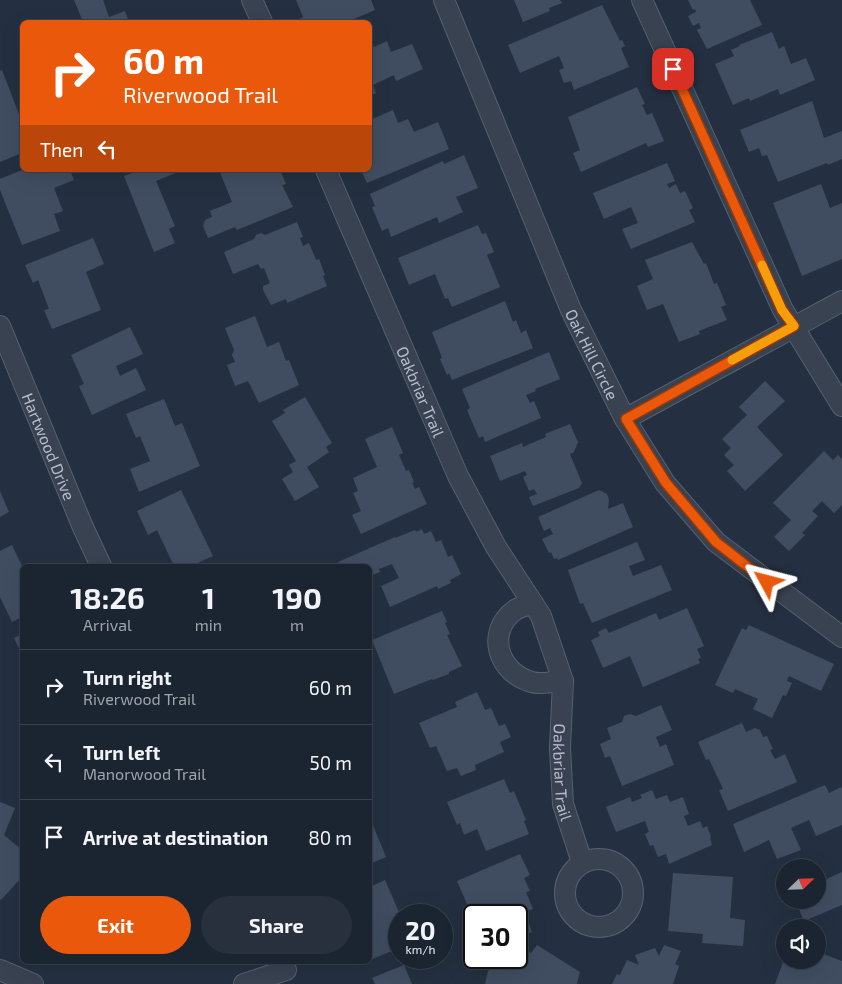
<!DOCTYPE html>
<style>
body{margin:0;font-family:"Exo 2",sans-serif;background:#28303d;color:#f1f3f6;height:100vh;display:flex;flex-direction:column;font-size:19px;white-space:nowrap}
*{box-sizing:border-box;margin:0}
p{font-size:16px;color:#a0a4ab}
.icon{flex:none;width:28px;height:28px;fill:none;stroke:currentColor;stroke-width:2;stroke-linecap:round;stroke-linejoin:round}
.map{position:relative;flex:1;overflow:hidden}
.panel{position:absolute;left:20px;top:564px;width:352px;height:400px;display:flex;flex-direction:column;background:#1b2431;border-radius:8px;box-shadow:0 5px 20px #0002,0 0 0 1px #39414d}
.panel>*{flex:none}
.banner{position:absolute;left:20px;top:20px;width:352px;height:152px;border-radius:8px;box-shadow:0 5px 20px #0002,0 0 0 1px #39414d;background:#ea580c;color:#fff;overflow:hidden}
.needle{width:32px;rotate:67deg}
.tools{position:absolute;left:776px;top:859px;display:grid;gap:10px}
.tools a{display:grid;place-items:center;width:50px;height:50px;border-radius:50%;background:#1b2431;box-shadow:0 5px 20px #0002,0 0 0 1px #39414d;font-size:25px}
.speed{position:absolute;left:388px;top:904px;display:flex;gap:10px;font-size:25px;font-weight:700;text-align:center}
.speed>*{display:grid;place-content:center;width:65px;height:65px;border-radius:50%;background:#1b2431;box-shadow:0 5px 20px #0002,0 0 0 1px #39414d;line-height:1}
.speed small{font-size:12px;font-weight:400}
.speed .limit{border:2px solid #111;border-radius:8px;background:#fff;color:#111}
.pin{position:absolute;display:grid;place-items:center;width:42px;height:42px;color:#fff;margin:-21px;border-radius:10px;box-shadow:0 2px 8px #0006}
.me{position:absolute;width:55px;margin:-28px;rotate:308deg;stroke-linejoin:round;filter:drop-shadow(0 0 4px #0008)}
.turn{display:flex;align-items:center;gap:18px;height:105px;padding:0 20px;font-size:22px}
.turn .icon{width:65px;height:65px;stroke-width:2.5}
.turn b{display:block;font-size:35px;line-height:42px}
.then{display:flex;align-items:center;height:48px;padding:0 20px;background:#0003;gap:10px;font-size:19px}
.eta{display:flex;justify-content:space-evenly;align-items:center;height:85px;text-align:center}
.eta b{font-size:30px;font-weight:700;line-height:35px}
.action{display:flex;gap:10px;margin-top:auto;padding:10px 20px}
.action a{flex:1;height:58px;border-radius:30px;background:#ea580c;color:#fff;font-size:20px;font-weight:700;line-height:58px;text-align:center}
.action a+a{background:#28303d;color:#f1f3f6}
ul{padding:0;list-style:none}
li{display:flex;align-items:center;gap:15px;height:75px;padding:0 20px;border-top:1px solid #39414d}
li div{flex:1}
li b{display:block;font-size:19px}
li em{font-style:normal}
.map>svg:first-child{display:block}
.building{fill:#404d61}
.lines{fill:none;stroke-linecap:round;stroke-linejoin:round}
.minor-casing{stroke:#56606e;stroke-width:22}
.minor{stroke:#384251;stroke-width:20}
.route-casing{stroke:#983908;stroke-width:12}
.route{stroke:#ea580c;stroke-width:9}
.slow{stroke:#f59e0b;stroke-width:9}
.labels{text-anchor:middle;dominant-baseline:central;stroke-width:4;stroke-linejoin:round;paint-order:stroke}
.street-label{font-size:16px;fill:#b5bdcb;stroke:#1d2736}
</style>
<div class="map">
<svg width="842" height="984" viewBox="0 0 842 984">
<rect width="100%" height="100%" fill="#243041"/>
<g class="building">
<polygon points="74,0 103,0 109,17 125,11 129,22 83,22"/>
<polygon points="296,0 371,0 375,10 352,20 353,22 300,22 299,19 303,17"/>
<polygon points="514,0 560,0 562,3 549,8 550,11 523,22"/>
<polygon points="688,0 750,0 762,25 707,49 697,30 701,28 699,23 693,26 688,16 696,12 695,9 693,10"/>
<polygon points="602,5 620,41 622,40 625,46 621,48 629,67 574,90 571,81 564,83 559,70 564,68 559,56 520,73 508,45"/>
<polygon points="772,32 779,49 784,46 791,64 806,58 815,80 780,95 778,89 750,101 749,98 733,105 715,64 734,56 731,50 740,46 739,45"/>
<polygon points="387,41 391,52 412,44 423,69 396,81 394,75 373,85 376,93 370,96 370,44 372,43 374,47"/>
<polygon points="2,70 22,122 22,153 0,162 0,71"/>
<polygon points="637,87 645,104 642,105 647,115 652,113 664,141 648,147 646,143 581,172 573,153 580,150 568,117"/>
<polygon points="812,101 824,138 842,131 842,159 828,165 827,163 778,182 767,155 762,156 759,148 749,152 740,130"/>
<polygon points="393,110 398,123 408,119 414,132 438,122 449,149 367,183 361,170 370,170 370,120"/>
<polygon points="464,155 478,188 456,197 463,212 439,223 437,217 391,237 388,228 382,231 372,207 375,206 370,194 443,161 444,164"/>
<polygon points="667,163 675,181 667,184 669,188 676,184 680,193 685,191 693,208 689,210 695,222 631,249 622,229 638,223 631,207 604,219 593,193"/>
<polygon points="22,170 70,170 74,180 54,188 63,211 54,214 60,231 22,245 0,190 0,179"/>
<polygon points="140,170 183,170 156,181 175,226 169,229 175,243 154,252 124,176"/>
<polygon points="219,170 280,170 286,184 282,185 293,207 237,230 235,227 208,238 203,226 205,220 212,217 210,211 232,202"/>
<polygon points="821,184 830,208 842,203 842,259 802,276 773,203"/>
<polygon points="297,222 303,237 300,238 303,246 309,243 316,260 319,259 325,275 323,276 327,286 287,303 286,299 271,305 263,290 263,286 270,283 264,268 261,269 258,264 233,274 224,252 254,239 256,235 261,233 265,235"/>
<polygon points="478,225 482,234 486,233 494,252 487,255 500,287 452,307 448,298 445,299 435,274 409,285 398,258"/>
<polygon points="93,238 104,264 86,272 101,310 52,329 44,310 49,309 38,280 33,283 25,265"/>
<polygon points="692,242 704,264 706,263 714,284 717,283 726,305 721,307 727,320 699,331 700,334 679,342 663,304 647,310 637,286 653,279 645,260"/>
<polygon points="505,301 513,322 516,320 521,333 526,330 533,348 452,380 449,373 447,375 440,359 442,358 432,332"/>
<polygon points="255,316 267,347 279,342 286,361 289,360 299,385 259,403 248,381 235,386 227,365 235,362 232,355 234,350 225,328"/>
<polygon points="130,327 143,354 116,366 120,376 136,368 146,390 92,415 79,386 84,384 71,355"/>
<polygon points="549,352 560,379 535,389 536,391 526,395 530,403 534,401 541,418 485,442 483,436 479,438 467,410 470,408 462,389"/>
<polygon points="765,381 785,401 757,427 783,455 745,491 727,471 734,465 724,455 731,448 722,439 747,415 739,407"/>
<polygon points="305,397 332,443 326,447 329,452 307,467 319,487 295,501 282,479 293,472 289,465 296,461 272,421 285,413 283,410"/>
<polygon points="164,399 175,426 182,423 200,466 139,492 130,469 150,461 140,436 136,438 126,414"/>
<polygon points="570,424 578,442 574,452 570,454 582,483 579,488 533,506 529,497 537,494 534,489 529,491 523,477 527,475 525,471 500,481 490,456 522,443 523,447 546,437 545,434"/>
<polygon points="392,427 403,453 399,455 406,471 409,470 414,482 412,483 415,489 419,487 427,504 361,534 352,515 361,511 353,493 358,491 353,478 377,467 365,439"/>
<polygon points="824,451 833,460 838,455 842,459 842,505 834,513 822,501 812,511 818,516 802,533 805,535 789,551 774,537 791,520 773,503"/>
<polygon points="181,490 213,556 191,566 174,566 157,530 148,535 137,511"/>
<polygon points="599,490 607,494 609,500 608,509 623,503 633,527 558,560 557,558 554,559 551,552 549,553 542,539 553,534 550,528 544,531 538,517"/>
<polygon points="0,491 9,512 0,517"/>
<polygon points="422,529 424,534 431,531 436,542 441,540 448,557 452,555 461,574 450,580 451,583 438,589 437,586 390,607 381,586 399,578 392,564 379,569 380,572 370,576 370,566 339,566 338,562 395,537 395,538 415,530 416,532"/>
<polygon points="637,542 645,560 629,566 633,576 661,565 672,590 592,623 583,603 580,604 568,570"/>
<polygon points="12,545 22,566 22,617 12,622 0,597 0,551"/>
<polygon points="687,608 704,646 697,649 701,658 698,659 700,663 643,687 630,656 603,668 591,640 600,636 598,632 606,628 609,633 656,613 659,620"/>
<polygon points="442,611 447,622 445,623 450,634 447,635 462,666 449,672 449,674 433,680 432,679 394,694 372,640"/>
<polygon points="749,625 834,664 821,691 789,676 787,681 792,683 786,696 783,695 772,718 753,709 758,699 735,689 733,693 715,685 742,628 746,630"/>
<polygon points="22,634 22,655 14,638"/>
<polygon points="477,692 485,710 491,708 499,726 505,724 511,737 500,742 504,752 475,765 476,770 461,776 457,768 447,771 436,746 430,748 419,723 457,707 455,702"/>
<polygon points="661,705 672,730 656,737 660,747 666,744 674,765 622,786 610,756 605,758 600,744 611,739 607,728 622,722 624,716 630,714 636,716"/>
<polygon points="742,723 746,732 755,728 760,730 763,737 767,736 773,749 770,750 775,759 785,754 797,782 728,811 719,790 723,789 709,759 706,760 698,742"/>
<polygon points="504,779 510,793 514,791 526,820 524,821 529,834 486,851 477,829 464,835 460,823 457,825 447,802"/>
<polygon points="825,785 829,793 841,787 842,789 842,825 816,836 809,820 791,828 801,850 777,859 769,840 744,852 733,824"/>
<polygon points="652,790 656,799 667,795 670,802 683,797 689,814 684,816 688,826 700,821 703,828 707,826 711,837 710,838 712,845 669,864 666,854 658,857 653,845 650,846 645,834 649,832 645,821 616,832 606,807 630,797 632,802 642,798 640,795"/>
<polygon points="0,802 15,808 4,835 22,850 22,877 1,900 0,899"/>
<polygon points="370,818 386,857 370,864"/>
<polygon points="520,854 530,875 524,878 530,891 526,892 533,909 525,912 532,932 516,938 516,915 474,915 474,920 457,881"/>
<polygon points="842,872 842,905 804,921 795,900 818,900 818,883"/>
<polygon points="673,873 733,877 730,918 745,920 743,946 702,943 703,934 668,931"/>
<polygon points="385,880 399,912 395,914 399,923 399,948 370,960 370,887"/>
<polygon points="537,945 580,972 577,984 485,984 488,971 512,958 516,958 516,955 526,950 531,953"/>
<polygon points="664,945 681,951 675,964 679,966 673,984 612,984 617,974 620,975 627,960 639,965 635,955 655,948 659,956"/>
<polygon points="818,952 842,961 842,984 775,984 784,960 818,960"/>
<polygon points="404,965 412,984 375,984 372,978"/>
</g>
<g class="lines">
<g class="minor-casing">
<g id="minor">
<polyline points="252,0 262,22"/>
<path id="s1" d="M444,0L571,310L625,419L665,483L716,542L842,637"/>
<polyline points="642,0 783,310 842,406"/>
<path id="s2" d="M326,170L458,476L496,547L541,616L563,681L560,748L563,804L582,862"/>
<path id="s3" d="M0,326L82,525L101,566"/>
<polyline points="625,419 842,301"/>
<path d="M533,603C528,605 520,607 515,610C485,632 498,673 532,682C541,685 553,681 563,681"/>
<circle cx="599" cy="893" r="34"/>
<polyline points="0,970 33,984"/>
<polyline points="244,984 286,970"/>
</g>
</g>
<use href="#minor" class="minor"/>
</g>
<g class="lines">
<g class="route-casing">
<polyline id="route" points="673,69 782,310 794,326 626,419 666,483 716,542 767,582"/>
</g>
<use href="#route" class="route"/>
<polyline class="slow" points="732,360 794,326 782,310 762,265"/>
</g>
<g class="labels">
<g class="street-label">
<text stroke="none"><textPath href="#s1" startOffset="384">Oak Hill Circle</textPath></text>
<text stroke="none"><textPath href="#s2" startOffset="241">Oakbriar Trail</textPath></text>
<text stroke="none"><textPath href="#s3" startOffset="130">Hartwood Drive</textPath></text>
<text stroke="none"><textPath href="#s2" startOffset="656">Oakbriar Trail</textPath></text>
</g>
</g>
</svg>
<div class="tools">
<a><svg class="needle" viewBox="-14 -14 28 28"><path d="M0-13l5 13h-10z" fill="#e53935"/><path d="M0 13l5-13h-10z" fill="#a0a4ab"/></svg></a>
<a><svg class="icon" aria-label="sound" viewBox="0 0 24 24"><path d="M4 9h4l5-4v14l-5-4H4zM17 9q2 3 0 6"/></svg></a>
</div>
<div class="speed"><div>20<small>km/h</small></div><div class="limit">30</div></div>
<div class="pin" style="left:673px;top:69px;background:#d93025"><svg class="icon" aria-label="arrive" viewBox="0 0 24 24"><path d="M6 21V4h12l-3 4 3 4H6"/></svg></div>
<svg class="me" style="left:767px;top:582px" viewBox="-20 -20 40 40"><path d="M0-17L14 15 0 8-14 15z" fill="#ea580c" stroke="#fff" stroke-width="4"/></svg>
<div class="banner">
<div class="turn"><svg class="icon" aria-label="right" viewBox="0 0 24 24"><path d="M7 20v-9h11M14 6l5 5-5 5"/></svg><div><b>60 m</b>Riverwood Trail</div></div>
<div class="then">Then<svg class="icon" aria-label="left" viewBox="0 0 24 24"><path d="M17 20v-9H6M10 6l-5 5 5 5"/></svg></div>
</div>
<section class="panel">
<div class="eta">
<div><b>18:26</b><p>Arrival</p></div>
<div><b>1</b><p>min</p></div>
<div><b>190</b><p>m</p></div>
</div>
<ul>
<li><svg class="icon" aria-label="right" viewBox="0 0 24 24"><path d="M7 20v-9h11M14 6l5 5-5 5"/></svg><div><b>Turn right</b><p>Riverwood Trail</p></div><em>60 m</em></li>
<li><svg class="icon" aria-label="left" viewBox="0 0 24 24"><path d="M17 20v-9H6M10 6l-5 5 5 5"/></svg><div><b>Turn left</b><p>Manorwood Trail</p></div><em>50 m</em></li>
<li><svg class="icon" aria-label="arrive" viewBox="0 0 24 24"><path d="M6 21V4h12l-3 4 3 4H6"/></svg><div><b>Arrive at destination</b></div><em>80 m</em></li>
</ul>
<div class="action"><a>Exit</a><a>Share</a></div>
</section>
</div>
